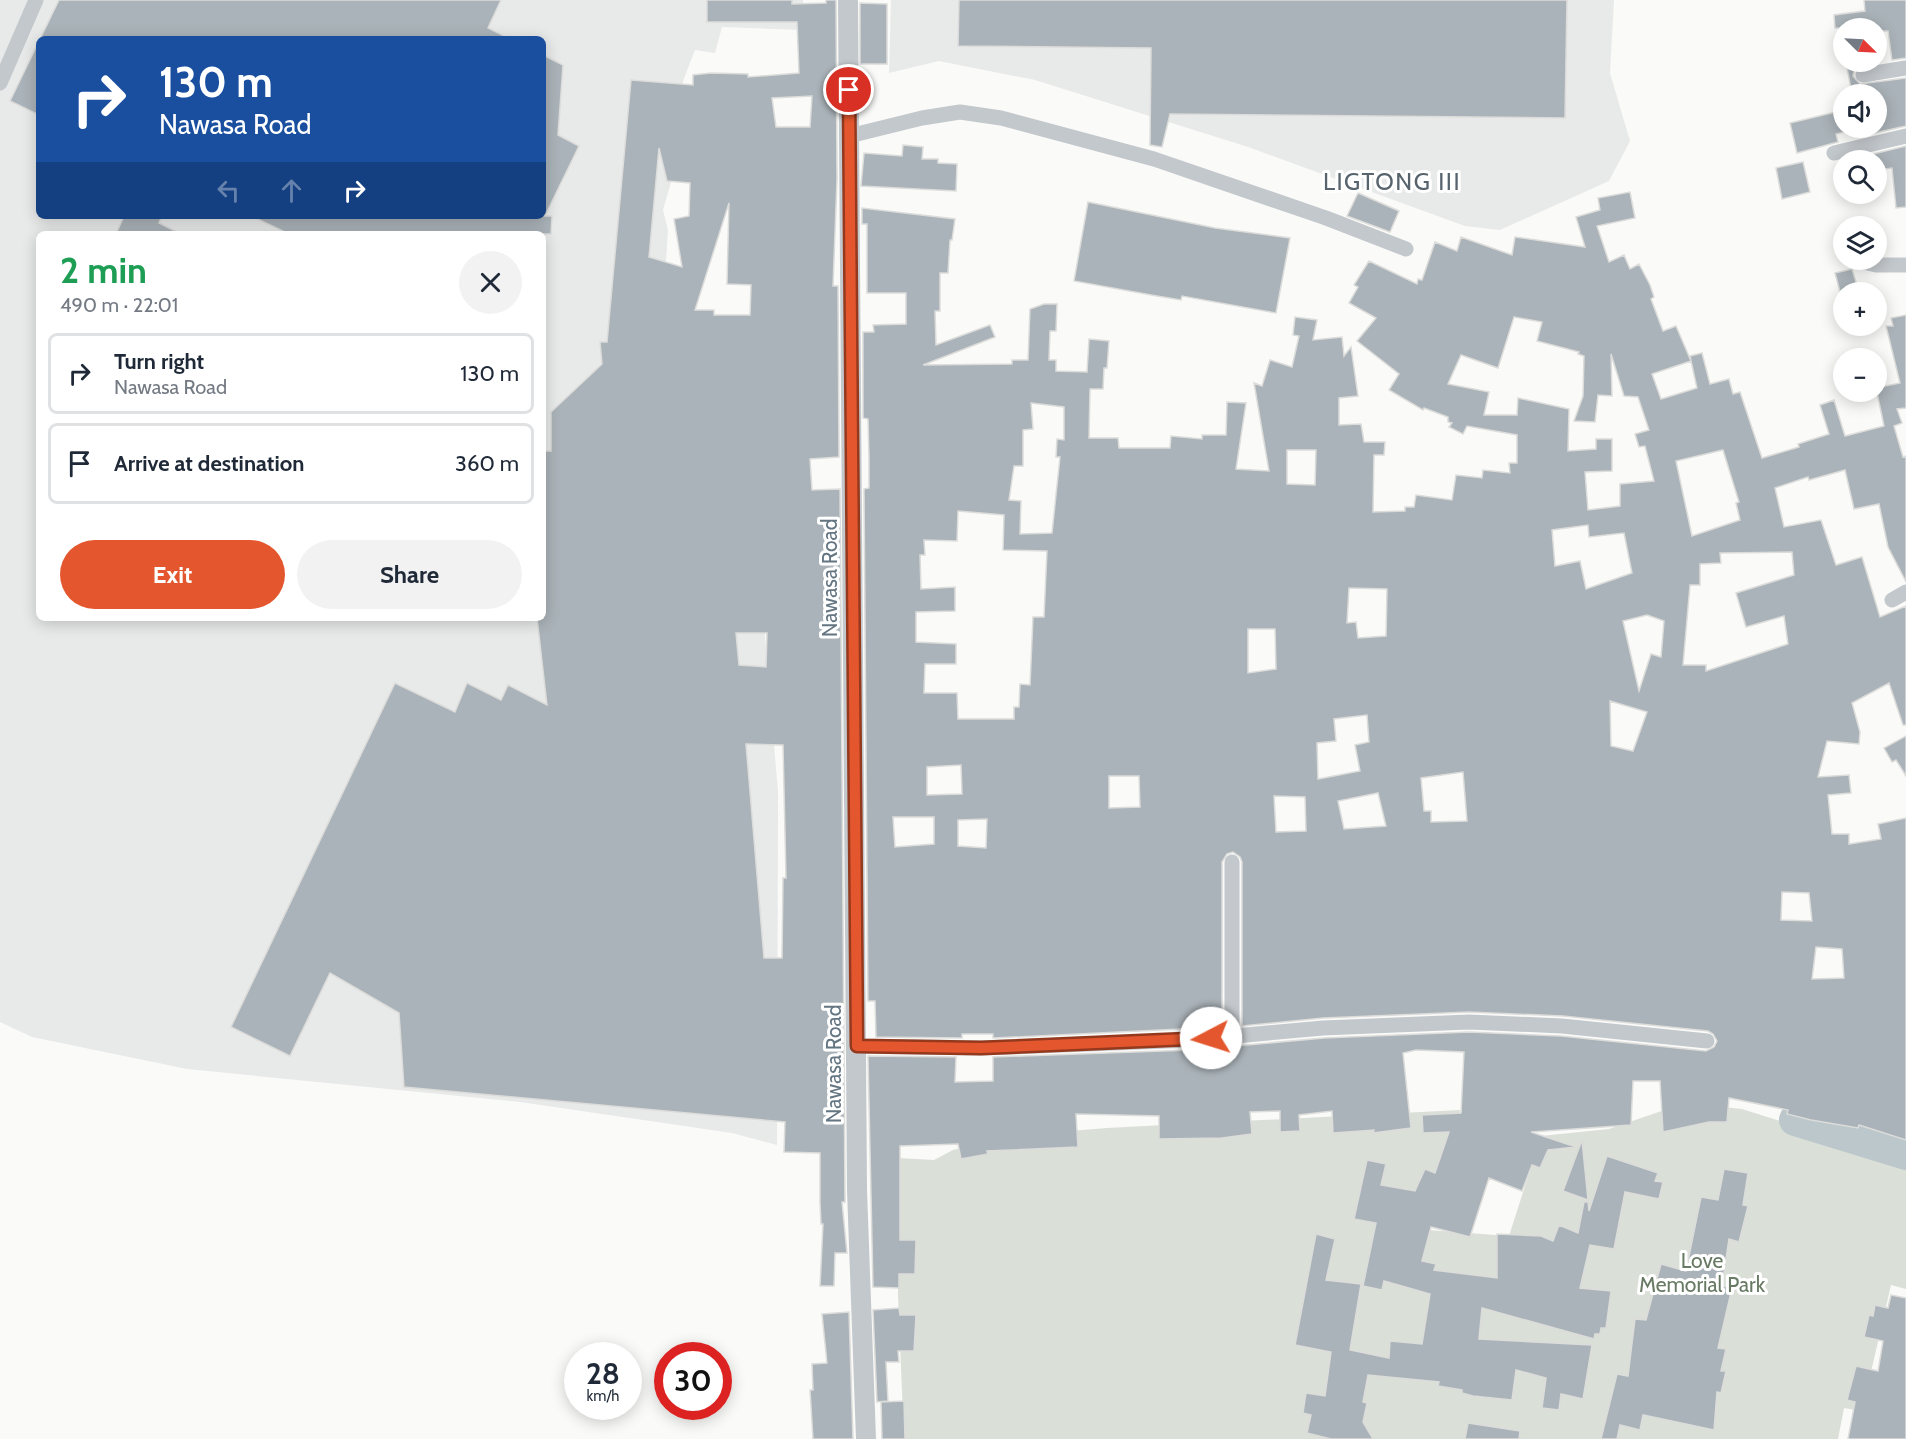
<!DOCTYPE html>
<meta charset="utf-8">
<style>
body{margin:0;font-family:Cabin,sans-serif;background:#f2f2f3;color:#1f2937;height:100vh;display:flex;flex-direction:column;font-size:22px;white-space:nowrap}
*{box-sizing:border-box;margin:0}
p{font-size:20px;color:#747a83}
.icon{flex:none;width:33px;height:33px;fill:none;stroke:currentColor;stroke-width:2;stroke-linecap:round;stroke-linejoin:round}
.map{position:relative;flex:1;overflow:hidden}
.side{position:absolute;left:36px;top:231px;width:510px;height:390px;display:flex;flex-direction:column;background:#fff;border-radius:9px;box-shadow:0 3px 15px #0003}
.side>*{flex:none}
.top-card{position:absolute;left:36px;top:36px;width:510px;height:183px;border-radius:9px;box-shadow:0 3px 15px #0003;background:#1a4fa0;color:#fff;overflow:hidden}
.needle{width:39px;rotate:114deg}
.fabs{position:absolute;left:1833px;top:18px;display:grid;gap:12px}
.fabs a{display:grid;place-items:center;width:54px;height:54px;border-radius:50%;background:#fff;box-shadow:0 3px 15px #0003;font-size:30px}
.speed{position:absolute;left:564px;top:1342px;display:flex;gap:12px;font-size:30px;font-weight:700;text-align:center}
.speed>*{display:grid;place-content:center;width:78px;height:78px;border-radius:50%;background:#fff;box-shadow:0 3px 15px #0003;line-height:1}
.speed small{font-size:15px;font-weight:400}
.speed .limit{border:9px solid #d22;background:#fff;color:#111}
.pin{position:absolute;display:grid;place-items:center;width:51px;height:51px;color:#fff;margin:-26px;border:3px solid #fff;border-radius:50%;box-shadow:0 2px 6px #0007}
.me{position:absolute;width:66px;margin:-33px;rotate:265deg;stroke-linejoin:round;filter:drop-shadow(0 0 4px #0008)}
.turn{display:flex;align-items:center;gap:21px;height:126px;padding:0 24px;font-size:27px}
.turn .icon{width:78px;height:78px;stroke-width:2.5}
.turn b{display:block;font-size:42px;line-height:51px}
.lanes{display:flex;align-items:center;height:57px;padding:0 24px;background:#0003;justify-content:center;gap:30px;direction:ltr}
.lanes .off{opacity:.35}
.round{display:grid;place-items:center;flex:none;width:63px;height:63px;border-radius:32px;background:#f2f2f3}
.head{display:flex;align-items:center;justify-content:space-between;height:102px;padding:0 24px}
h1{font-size:36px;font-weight:700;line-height:45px;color:#1e9e55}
.button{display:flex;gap:12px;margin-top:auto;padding:12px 24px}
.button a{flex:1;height:69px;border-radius:36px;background:#e4572e;color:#fff;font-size:24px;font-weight:700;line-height:69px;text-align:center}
.button a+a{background:#f2f2f3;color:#1f2937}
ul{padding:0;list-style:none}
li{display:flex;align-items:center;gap:18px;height:81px;margin:0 12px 9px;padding:0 12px;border:3px solid #e0e1e3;border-radius:9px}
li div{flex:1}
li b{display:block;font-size:22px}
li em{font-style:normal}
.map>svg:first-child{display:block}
.built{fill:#e8e9e9;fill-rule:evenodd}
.green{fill:#dadfd7}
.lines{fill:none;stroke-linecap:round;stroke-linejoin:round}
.river{stroke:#bbc7cb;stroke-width:32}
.building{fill:#aab3b9;stroke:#dcdcda;stroke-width:1.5;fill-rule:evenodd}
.minor{stroke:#c3c8cc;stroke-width:15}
.tertiary{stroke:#c3c8cc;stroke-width:20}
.route-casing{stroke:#94391e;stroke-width:15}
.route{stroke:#e4572e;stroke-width:10}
.labels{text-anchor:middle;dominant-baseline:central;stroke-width:6;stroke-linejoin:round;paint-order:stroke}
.street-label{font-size:21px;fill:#657683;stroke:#fff}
.park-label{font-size:21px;fill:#687a64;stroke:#fff}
.quarter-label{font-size:24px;letter-spacing:1.5px;fill:#57646e;stroke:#fff}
</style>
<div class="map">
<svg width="1906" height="1439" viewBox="0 0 1906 1439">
<rect width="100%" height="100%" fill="#fafaf8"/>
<g class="built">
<path d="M0,0H803L802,30L722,27L715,53L695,50L683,81L676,165L663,210L668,230L666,261L653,277L758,555L778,792L777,1145L732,1133L520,1102L187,1069L32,1037L0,1022ZM39,39H543V216H39ZM39,234H543V618H39Z"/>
<polygon points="891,0 1614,0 1610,73 1630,141 1609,181 1500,230 1465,226 1248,147 1035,80 939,61 889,73"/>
</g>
<polygon class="green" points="1685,1103 1742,1109 1821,1134 1906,1166 1906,1289 1891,1285 1862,1411 1844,1408 1838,1439 904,1439 898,1295 898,1158 934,1160 953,1150 1011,1136 1107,1128 1460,1110 1428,1230 1509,1236 1541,1136 1609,1129"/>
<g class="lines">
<polyline class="river" points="1795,1120 1906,1154"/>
</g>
<g class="building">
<polygon points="59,0 501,0 488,28 510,39 40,39"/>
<path d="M707,0H792V4L826,3V0H836L837,179L833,286H838L839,457L810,459L812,490L840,489L845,1202H842L847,1253H835L834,1286H820L823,1224H821L820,1202V1153L784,1152L785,1122L404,1087L399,1013L330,973L290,1056L231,1027L395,683L455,712L467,683L501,700L508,685L547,705L537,618H543V451H551V412L602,364L600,342H607L631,80L693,85V75L711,73L748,74V77L799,73L797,22H707ZM812,96L810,127H776L772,98ZM659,148L667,181L690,183L689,216L674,219L682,267L649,257ZM729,203L727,284L751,285L750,315H714V310H695ZM736,633H767L766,667L739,665ZM746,744L783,745L786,878H783L782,958H764Z"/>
<polygon points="959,0 1567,0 1565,118 1170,114 1162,147 1150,145 1151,48 958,46"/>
<polygon points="1864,0 1906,0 1906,58 1892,60 1888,31 1877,31 1877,28 1835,28 1834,15 1865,11"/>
<polygon points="860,3 887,4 887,64 860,64"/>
<polygon points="39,41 39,115 10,101"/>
<polygon points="543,55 563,65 558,135 579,146 545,216 552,216 551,234 289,234 251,216 543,216"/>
<polygon points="1846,62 1860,62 1861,66 1854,71 1853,76 1860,84 1906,78 1906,126 1870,134 1869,128 1876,128 1876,94 1852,94"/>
<polygon points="1844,110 1844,132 1836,134 1838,142 1797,153 1790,123"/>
<polygon points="903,145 923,147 922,159 938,159 938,163 957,164 956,191 861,186 864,153 902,156"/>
<polygon points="1906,146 1906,207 1896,208 1892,168 1876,170 1873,154"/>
<polygon points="1803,162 1810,192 1782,199 1776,168"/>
<path d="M1630,192L1635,218L1597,226L1609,262L1624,255L1630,269L1639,264L1650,285L1654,297L1651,299L1663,331L1676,326L1691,361L1690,356L1702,353L1710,384L1729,379L1733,394L1740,392L1762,458L1799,447L1798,444L1829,434L1820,405L1834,400L1845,436L1884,426L1876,388L1900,383L1886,326H1893L1891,318L1906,315V408L1897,409L1902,423L1894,426L1903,457L1906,456V582L1888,547L1879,504L1854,509L1845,470L1809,480L1808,477L1775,488L1784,527L1821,520L1836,565L1862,557L1880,617L1906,606V725H1903L1889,683L1852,703L1860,732L1859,744L1827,741L1818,777L1849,775L1851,793L1828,795L1832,834H1849V844L1881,839L1878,824L1906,818V1140L1859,1125L1858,1128L1811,1120L1787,1114L1788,1110L1729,1098L1727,1122H1709L1663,1132L1660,1081H1633L1631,1125L1531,1132L1576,1147L1548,1150L1540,1168L1532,1165L1522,1191L1489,1178L1470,1237L1431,1227L1422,1261L1436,1264L1434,1270L1497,1278V1234L1541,1236L1553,1241L1559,1225L1578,1233L1584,1202H1588L1589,1211L1607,1156L1658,1173L1655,1181L1663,1182L1659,1199L1625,1192L1614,1249L1590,1245L1580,1288L1611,1291L1606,1328H1601L1600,1334H1595L1594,1339L1482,1308L1479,1339L1592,1345L1583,1399L1561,1394L1559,1410L1542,1408L1546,1378L1516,1370L1512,1400L1473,1396L1462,1393V1390L1438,1386L1439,1382L1368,1375L1363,1402L1367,1403L1363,1422L1373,1439H1331L1307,1433L1311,1415L1303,1413L1306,1393L1325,1396L1331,1352L1295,1345L1316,1234L1335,1239L1326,1280L1361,1284L1350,1350L1389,1358L1390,1341L1422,1344L1430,1294L1384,1281L1382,1290L1363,1286L1376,1223L1354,1219L1367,1160L1386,1164L1381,1185L1415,1191L1425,1169L1435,1173L1449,1132L1423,1133L1422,1115L1461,1113L1464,1052L1416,1050L1403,1053L1411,1128L1373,1133L1374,1130L1333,1133L1332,1111L1299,1115L1300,1131L1280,1132V1111L1250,1112L1252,1134L1222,1138L1159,1139V1116L1076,1114L1078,1147L987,1151L988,1154L961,1159L958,1144L900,1146V1240H916L915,1274H899V1288L873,1287L868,1056L956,1057L955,1082L993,1081V1057L1191,1050L1324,1038L1469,1032L1561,1036L1706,1051L1714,1047L1717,1041L1713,1034L1708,1031L1563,1016L1469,1012L1323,1018L1242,1026V862L1240,857L1233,852L1227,854L1222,862V1027L993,1038V1034H962V1038L876,1037L875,1001H868L864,489L869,488V457L868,419L863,418V332H874L873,325L906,324V293H867V224H862V208L955,219L952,240H950L948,273H940V311H935L936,345L990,325L995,337L923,365L1012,364V360H1028L1030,309L1044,304H1057L1056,331H1050L1049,360H1056V371L1087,372L1089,339L1109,341L1107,368H1104L1103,389H1090L1089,438H1118L1119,448H1170L1171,436L1202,439V435H1226L1227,402L1246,403L1236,469L1269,471L1254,383L1262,386L1270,360L1292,367L1299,336L1293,335L1295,317L1317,320L1313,340L1342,337L1344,356L1351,347L1358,396L1339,398V425L1361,424L1364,442H1385L1384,455H1374L1373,512L1405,511V507H1414L1416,495L1452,500L1456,475L1482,478L1483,470L1510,473L1509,463H1517V435L1467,426L1463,434L1449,427L1452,423L1448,422V417L1424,408L1423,410L1389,390L1399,374L1357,341L1376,318L1349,303L1358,287L1354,285L1369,261L1417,284L1418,279L1422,280L1435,242L1457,251L1461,237L1512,255L1515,237L1585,247L1576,217L1600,210L1598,198ZM1514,317L1542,322L1537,341L1579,352L1578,354L1584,356L1583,396L1574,421L1595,422L1598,395L1612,396L1611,354L1624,396L1638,397L1649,430L1635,434L1639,447L1645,446L1654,481L1620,484V506L1588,510L1585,472L1612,471V439H1596V449L1568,451L1569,409L1518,398L1517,415H1484L1489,392L1448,384L1461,355L1498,368ZM1691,361L1697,388L1661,399L1652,374ZM1031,403L1064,407V440L1057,439L1056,457H1060L1052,533L1020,534L1021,501L1009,500L1014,466H1023V430L1033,429ZM1287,450H1316L1315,485L1287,484ZM1723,450L1739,502L1736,503L1740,520L1692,536L1676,461ZM958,511L1004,515L1003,550L1047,551L1044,617H1033L1030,685L1020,684L1019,707H1014V719H958L957,693H924L925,664H956V644L916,642V612L955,611V587L921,589L920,555H925L924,540L957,541ZM1588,525L1589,537L1624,533L1632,573L1586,589L1580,561L1555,566L1552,530ZM1792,552L1794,575L1736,593L1746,627L1784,616L1788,644L1706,671V665H1683L1690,585H1700V564L1721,563L1720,553ZM1349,588L1387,589L1386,636L1358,638L1356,622L1347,623ZM1647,615L1664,621L1661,657L1651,654L1639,691L1623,621ZM1248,629H1275L1276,669L1248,673ZM1610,701L1647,712L1633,751L1611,746ZM1367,715L1369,742L1355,745L1360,771L1318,779L1317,743L1336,741L1334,719ZM961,765L962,794L927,795V767ZM1463,772L1467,821L1431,822V811H1424L1421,778ZM1109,776H1139L1140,807L1109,808ZM1378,793L1386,826L1344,829L1338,801ZM1274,796L1305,797L1306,831L1276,832ZM893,817H934V844L895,847ZM987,819L986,848L958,846V820ZM1782,892L1809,893L1812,921L1781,920ZM1816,947L1842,949L1844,978L1812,979Z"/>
<polygon points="1358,193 1399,211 1390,232 1347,216"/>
<polygon points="1088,202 1215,228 1290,238 1276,313 1182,296 1181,300 1157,296 1074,281"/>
<polygon points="124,216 162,216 159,223 181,234 116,234"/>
<polygon points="1852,269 1859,292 1840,292 1835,273"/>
<polygon points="1906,736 1906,776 1896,760 1892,762 1884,748"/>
<polygon points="1582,1140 1588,1200 1563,1191"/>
<polygon points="1724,1169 1748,1173 1743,1205 1748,1206 1739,1242 1729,1239 1722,1286 1732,1288 1718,1348 1726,1349 1721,1371 1726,1371 1721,1393 1717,1392 1714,1430 1643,1415 1640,1430 1620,1425 1617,1439 1601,1439 1617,1374 1628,1376 1635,1319 1646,1320 1661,1264 1686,1271 1701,1197 1718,1200"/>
<polygon points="1891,1295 1906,1298 1906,1439 1848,1439 1855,1402 1847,1400 1856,1366 1878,1371 1883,1341 1864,1337 1869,1315 1873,1316 1875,1305 1888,1308"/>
<polygon points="899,1308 900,1315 916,1315 914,1351 898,1351 899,1362 886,1362 888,1401 877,1402 873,1310"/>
<polygon points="849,1312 853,1439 813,1439 810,1390 813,1390 812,1364 827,1363 822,1314"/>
<polygon points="904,1401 905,1439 882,1439 881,1402"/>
<polygon points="1468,1423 1520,1431 1519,1439 1465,1439"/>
</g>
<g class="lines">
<g class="minor">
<polyline points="1863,75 1906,68"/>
<polyline points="0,83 36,0"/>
<polyline points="849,136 922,118 960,112 1001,118 1154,159 1326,218 1406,249"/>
<polyline points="1834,153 1906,136"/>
<polyline points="1855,260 1876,265 1906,265"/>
<polyline points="1892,600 1906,592"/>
<polyline points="1232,1036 1232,862"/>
<polyline points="857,1046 981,1048 1191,1040 1323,1028 1469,1022 1562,1026 1707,1041"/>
</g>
<polyline class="tertiary" points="848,0 857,1190 866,1439"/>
</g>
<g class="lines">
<g class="route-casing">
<polyline id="route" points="849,90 857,1046 981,1048 1211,1038"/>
</g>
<use href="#route" class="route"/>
</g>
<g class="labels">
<g class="street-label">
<text transform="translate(829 578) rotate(-90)">Nawasa Road</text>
<text transform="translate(833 1064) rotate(-90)">Nawasa Road</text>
</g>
<g class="park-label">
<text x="1702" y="1260">Love<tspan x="1702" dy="24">Memorial Park</tspan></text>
</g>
<g class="quarter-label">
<text x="1392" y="181">LIGTONG III</text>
</g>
</g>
</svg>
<div class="fabs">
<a><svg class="needle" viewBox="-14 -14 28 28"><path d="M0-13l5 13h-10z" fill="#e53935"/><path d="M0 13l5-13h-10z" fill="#747a83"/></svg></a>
<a><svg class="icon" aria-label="sound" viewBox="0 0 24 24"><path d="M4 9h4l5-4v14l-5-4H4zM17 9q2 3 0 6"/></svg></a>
<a><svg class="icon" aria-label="search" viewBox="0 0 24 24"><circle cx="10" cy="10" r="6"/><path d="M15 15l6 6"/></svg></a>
<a><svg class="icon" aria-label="layers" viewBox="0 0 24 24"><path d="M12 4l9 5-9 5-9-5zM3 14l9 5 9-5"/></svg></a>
<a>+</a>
<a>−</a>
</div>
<div class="speed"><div>28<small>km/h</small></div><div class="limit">30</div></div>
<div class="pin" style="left:849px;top:90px;background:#d93025"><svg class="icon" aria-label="arrive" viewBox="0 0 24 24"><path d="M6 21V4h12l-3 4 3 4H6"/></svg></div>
<svg class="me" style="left:1211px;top:1038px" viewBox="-20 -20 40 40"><circle r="19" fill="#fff"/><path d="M0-13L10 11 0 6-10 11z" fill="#e4572e"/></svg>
<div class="top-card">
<div class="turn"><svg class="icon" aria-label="right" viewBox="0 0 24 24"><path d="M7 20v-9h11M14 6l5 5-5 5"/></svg><div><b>130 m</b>Nawasa Road</div></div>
<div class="lanes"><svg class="icon off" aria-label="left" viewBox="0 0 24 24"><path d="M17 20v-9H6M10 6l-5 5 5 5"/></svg><svg class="icon off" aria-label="ahead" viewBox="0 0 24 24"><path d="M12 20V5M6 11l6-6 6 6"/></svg><svg class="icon" aria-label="right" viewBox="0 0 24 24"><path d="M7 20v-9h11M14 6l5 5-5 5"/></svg></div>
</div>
<section class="side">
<div class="head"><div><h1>2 min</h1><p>490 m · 22:01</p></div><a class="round"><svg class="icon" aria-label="close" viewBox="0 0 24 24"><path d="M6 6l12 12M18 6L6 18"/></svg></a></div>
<ul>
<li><svg class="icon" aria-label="right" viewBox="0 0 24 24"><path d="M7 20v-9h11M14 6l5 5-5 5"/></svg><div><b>Turn right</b><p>Nawasa Road</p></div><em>130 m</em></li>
<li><svg class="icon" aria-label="arrive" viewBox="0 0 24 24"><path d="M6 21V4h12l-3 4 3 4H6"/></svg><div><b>Arrive at destination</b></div><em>360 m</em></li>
</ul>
<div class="button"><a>Exit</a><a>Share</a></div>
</section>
</div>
